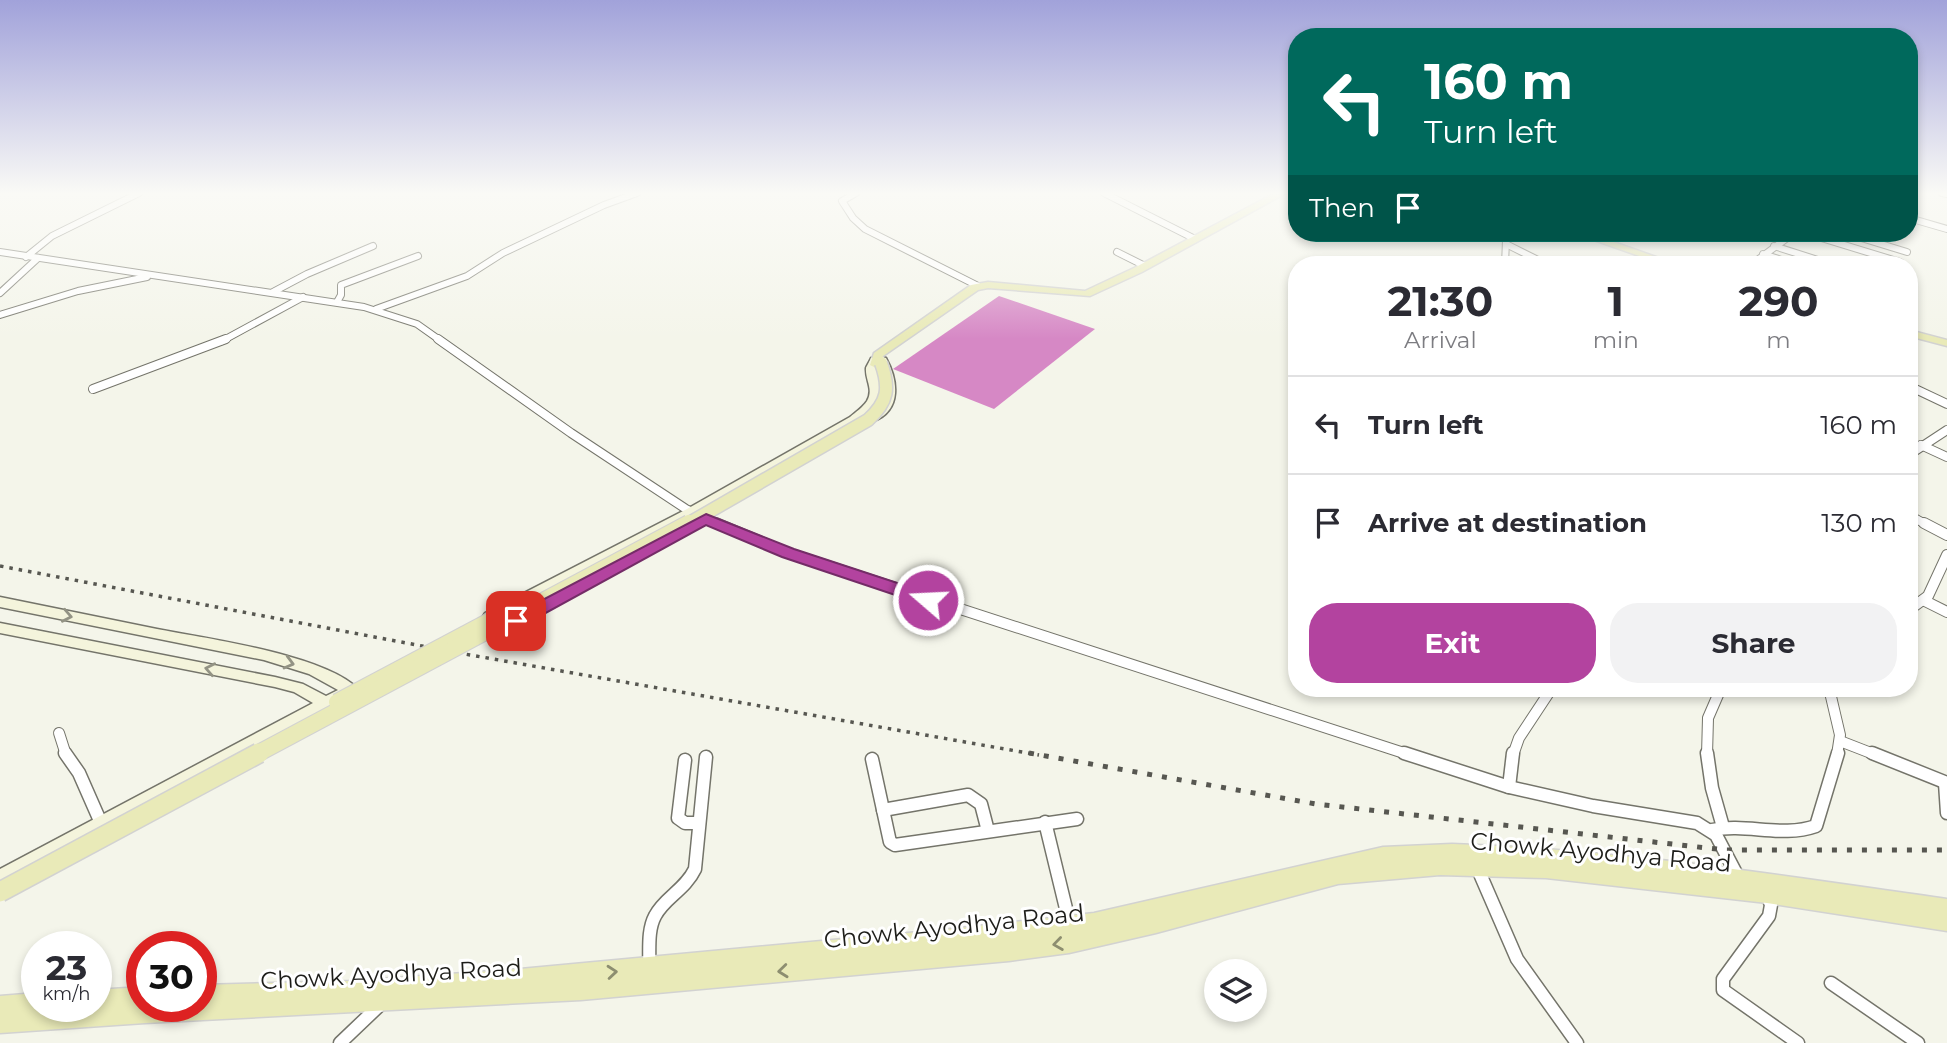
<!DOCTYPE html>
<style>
body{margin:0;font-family:Montserrat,sans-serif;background:#f2f2f3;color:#2b2b33;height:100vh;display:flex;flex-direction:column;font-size:26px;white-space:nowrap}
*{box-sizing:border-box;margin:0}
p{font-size:23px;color:#7c7c81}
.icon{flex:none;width:38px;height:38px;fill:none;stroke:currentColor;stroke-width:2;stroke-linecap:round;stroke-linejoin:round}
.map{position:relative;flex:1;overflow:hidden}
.panel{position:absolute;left:1288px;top:256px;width:630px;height:441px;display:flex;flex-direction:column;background:#fff;border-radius:28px;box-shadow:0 4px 10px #0003}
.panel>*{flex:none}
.guide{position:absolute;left:1288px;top:28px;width:630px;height:214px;border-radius:28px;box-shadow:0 4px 10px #0003;background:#00695c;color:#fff;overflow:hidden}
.controls{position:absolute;left:1204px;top:959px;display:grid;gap:14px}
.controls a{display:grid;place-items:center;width:63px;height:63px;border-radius:50%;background:#fff;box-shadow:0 4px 10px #0003;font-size:35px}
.speed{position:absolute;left:21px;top:931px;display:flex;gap:14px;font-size:35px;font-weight:700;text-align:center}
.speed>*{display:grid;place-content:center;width:91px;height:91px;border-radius:50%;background:#fff;box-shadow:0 4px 10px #0003;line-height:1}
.speed small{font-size:18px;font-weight:400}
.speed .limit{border:10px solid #d22;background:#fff;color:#111}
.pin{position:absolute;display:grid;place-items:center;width:60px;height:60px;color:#fff;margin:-30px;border-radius:14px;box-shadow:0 4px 10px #0006}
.me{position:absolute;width:77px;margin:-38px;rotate:289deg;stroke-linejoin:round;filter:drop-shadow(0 0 5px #0008)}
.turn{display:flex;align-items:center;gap:24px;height:147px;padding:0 21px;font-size:32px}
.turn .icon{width:91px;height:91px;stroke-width:2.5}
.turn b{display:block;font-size:49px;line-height:60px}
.then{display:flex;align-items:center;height:66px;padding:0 21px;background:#0003;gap:14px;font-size:26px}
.eta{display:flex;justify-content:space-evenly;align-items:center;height:119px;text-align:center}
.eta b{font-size:42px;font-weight:700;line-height:49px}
.cta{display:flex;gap:14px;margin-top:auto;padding:14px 21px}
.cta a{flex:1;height:80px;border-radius:28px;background:#b3439f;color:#fff;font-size:28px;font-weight:700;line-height:80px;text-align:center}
.cta a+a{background:#f2f2f3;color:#2b2b33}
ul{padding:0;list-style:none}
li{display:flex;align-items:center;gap:21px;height:98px;padding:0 21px;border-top:2px solid #e1e1e2}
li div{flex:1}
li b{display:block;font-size:26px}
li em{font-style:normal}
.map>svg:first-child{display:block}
.water{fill:#d688c5}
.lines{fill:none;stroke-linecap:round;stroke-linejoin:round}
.street-far3-casing{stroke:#74746a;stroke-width:8}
.street-far2-casing{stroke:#74746a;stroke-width:10}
.street-far1-casing{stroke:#74746a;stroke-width:12}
.street-casing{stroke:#74746a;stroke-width:15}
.secondary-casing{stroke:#74746a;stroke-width:3}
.primary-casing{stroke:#d2d2d1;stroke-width:3}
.street-far3{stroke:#fff;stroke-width:6}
.street-far2{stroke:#fff;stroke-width:8}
.street-far1{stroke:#fff;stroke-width:10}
.street{stroke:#fff;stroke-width:12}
.secondary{fill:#f4f4dc;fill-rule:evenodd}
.primary{fill:#e9eab8;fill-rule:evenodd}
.rail-far1{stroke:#575751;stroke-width:3.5;stroke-dasharray:3.5 6;stroke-linecap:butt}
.rail{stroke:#575751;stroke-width:5;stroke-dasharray:5 10;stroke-linecap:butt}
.primary-bridge-far2-casing{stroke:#d2d2d1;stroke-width:15;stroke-linecap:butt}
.primary-bridge-far1-casing{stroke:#d2d2d1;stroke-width:18;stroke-linecap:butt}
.primary-bridge-casing{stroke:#d2d2d1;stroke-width:22;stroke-linecap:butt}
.primary-bridge-far2{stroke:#e9eab8;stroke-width:12}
.primary-bridge-far1{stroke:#e9eab8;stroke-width:16}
.primary-bridge{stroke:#e9eab8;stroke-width:19}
.oneway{stroke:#939384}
.oneway2{stroke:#8d8e70}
.route{fill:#b3439f;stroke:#742c67;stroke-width:2}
.labels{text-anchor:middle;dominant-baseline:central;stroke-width:6;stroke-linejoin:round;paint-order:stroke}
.near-street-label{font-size:24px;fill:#1d1d19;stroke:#fff}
</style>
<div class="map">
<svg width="1947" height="1043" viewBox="0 0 1947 1043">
<rect width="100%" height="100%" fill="#f4f5ea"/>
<polygon class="water" points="999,296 1095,329 994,409 893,369"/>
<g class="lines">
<g class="street-far3-casing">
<g id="street-far3">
<polyline points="856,193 842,201 853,218 865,229 978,286"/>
<polyline points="1104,193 1195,239"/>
<polyline points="1942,193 1947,194"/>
<polyline points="1909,218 1947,229"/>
<polyline points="1503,233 1506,241 1505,264"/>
<polyline points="1805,233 1900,262"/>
<polyline points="1845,233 1907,252"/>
<polyline points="1506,244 1546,264"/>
<polyline points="1774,246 1824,262"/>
<polyline points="0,252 364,307 417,324 441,341"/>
<polyline points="1117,252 1145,266"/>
<polyline points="1763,254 1794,264"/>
<polyline points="26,257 52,236 139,193"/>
<polyline points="1752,264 1794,233"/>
<polyline points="273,292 307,274 373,246"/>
<polyline points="0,293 38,258"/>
<polyline points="337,302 341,295 341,285 418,256"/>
<polyline points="376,309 467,276 503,253 604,205 637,193"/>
<polyline points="0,315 78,291 147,277"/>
<polyline points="222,341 303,297"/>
</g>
</g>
<g class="street-far2-casing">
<g id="street-far2">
<polyline points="438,339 571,433 686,509 720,525"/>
<polyline points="1909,386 1947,404"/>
<polyline points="93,389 226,339"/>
<polyline points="1921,445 1947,457"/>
<polyline points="1909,455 1947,430"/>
<polyline points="1909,515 1927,525"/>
</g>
</g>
<g class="street-far1-casing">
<g id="street-far1">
<polyline points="716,523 788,553 1410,755"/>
<polyline points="1924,523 1947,535"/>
<polyline points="1925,601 1947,612"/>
<polyline points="1909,610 1928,596 1947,555"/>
<polyline points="1829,688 1840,735 1837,755"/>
<polyline points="59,733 66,755"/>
<polyline points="1840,741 1876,755"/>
<polyline points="1513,755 1519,738 1552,688"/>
<polyline points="1707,755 1708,718 1721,688"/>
</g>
</g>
<g class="street-casing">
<g id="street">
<polyline points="65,753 79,773 101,823"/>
<polyline points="1404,753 1509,787 1593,806 1697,823 1716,835 1738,877"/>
<polyline points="1707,753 1712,788 1723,827"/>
<polyline points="1872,753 1947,783"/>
<polyline points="872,759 890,842 895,845 1077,819"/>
<polyline points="685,760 678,818 685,823 699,823"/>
<polyline points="1945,783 1947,813"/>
<polyline points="1509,787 1513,753"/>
<polyline points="883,810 968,795 981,804 988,831"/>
<polyline points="1045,822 1070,925"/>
<path d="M1712,830C1747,823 1782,838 1816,826L1838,753"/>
<polyline points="1477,867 1517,959 1577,1043"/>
<polyline points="1767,894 1771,905 1769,916 1723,979 1723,990 1798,1043"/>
<path d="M649,967C650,951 647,931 655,916C664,898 685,890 695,869L706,757"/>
<polyline points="1831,983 1918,1043"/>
<polyline points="340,1043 382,1003"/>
</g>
</g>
<g class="secondary-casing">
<g id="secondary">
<path d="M882,357L886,358C898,380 902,410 874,421L869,418C888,397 892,390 878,363C876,370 878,373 879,381C883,400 871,410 858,421L695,515L495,619H485L483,616L485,613L687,509L850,417C856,412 863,407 867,401C874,389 865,380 866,368C866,367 871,359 871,358Z"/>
<path d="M0,597C52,608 105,618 157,629C203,638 338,656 363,695L361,699L356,701L348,697L337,703L336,709L331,711L326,709L0,886V869L313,703L294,692L275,687L0,633V623L275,677L303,684L326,696L338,690L309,674L264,660L0,607Z"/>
</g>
</g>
<g class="primary-casing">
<g id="primary">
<polygon points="1275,193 1286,193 1142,272 1090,296 988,288 978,290 883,356 880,367 876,368 870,365 874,353 971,285 988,282 1085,291 1134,268"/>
<polygon points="1574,233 1588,233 1676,264 1662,264"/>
<polygon points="1909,330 1947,340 1947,346 1909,336"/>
<path d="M1452,844C1618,849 1783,876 1947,899V931L1767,903L1546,878L1440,875L1338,884L1156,933L1069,953L1009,961L581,1000L145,1023L0,1033V996L37,993V1006H96V990L142,987V1006H201V985L349,981L520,969L951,929L1094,913L1383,847Z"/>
</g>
</g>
<use href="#street-far3" class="street-far3"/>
<use href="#street-far2" class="street-far2"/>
<use href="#street-far1" class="street-far1"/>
<use href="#street" class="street"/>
<use href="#secondary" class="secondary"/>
<use href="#primary" class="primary"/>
<polyline class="rail-far1" points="0,566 459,653 1039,755"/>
<polyline class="rail" points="1029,753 1316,804 1725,850 1947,850"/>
<g class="primary-bridge-far2-casing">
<path id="primary-bridge-far2" d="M686,525L868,420C888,402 890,388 881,363"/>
</g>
<g class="primary-bridge-far1-casing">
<g id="primary-bridge-far1">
<polyline points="337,702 501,615"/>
<polyline points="255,755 689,523"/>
</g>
</g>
<g class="primary-bridge-casing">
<polyline id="primary-bridge" points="0,892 259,753"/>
</g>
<use href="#primary-bridge-far2" class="primary-bridge-far2"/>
<use href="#primary-bridge-far1" class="primary-bridge-far1"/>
<use href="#primary-bridge" class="primary-bridge"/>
</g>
<defs><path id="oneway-chevron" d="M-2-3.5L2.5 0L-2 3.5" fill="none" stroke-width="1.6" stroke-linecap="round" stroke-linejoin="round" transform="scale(1.75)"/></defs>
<g class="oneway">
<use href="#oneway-chevron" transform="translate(67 616) rotate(11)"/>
<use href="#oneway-chevron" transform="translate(289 663) rotate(15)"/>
<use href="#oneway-chevron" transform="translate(210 669) rotate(-169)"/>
</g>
<g class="oneway2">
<use href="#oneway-chevron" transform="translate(1058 944) rotate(172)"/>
<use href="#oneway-chevron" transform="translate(783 971) rotate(174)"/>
<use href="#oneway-chevron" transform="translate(612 972) rotate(-5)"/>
</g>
<linearGradient id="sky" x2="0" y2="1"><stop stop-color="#a1a2da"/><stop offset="0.57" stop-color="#fafaf6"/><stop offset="1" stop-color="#fafaf6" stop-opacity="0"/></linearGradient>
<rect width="1947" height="339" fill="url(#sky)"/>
<polygon class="route" points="706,514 794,549 934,595 936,600 934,604 922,604 782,557 706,525 522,626 510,626 507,621 510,617"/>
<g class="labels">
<g class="near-street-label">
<text transform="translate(1601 852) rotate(5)">Chowk Ayodhya Road</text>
<text transform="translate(954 926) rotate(-6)">Chowk Ayodhya Road</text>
<text transform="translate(391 974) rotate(-3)">Chowk Ayodhya Road</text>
</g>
</g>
</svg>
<div class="controls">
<a><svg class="icon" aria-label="layers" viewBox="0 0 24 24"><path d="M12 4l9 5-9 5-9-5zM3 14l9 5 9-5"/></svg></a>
</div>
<div class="speed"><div>23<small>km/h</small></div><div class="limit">30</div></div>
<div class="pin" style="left:516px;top:621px;background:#d93025"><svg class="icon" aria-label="arrive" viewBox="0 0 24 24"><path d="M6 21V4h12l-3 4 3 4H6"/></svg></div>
<svg class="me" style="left:928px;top:600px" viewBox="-20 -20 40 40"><circle r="17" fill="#b3439f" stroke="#fff" stroke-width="3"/><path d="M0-11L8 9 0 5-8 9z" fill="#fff"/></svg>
<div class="guide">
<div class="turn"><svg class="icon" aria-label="left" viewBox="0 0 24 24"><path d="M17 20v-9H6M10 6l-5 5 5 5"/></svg><div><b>160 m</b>Turn left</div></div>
<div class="then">Then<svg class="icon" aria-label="arrive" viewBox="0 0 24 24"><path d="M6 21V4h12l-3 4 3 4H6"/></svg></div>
</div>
<section class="panel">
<div class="eta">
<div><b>21:30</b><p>Arrival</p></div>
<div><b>1</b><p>min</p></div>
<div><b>290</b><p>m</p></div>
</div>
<ul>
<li><svg class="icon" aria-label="left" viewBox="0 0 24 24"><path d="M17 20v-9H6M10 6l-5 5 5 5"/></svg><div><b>Turn left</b></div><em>160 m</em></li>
<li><svg class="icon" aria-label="arrive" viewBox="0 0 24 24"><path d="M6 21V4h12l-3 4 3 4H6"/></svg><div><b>Arrive at destination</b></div><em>130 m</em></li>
</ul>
<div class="cta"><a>Exit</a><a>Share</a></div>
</section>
</div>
